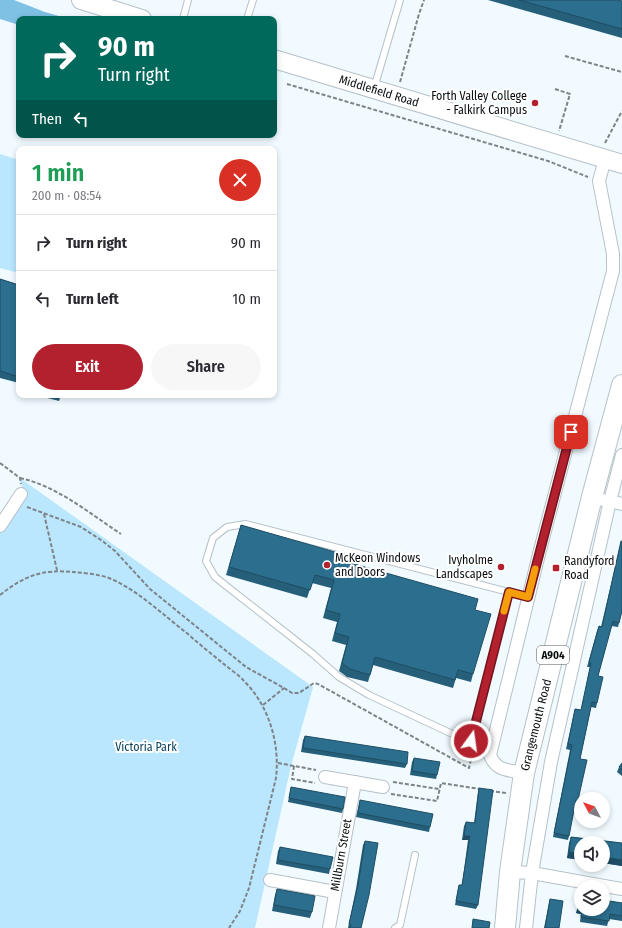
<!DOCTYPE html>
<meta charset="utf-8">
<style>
body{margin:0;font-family:"Fira Sans Condensed",sans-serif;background:#f7f7f7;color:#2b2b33;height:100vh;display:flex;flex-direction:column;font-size:15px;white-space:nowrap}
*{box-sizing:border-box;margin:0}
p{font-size:13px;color:#7c7c81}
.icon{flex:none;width:22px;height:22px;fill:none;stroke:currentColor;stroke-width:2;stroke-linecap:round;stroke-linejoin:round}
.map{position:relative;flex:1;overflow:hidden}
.panel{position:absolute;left:16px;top:146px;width:261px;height:252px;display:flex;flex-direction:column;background:#fff;border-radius:8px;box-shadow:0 2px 6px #0003}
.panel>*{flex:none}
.banner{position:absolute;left:16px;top:16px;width:261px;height:122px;border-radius:8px;box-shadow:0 2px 6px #0003;background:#00695c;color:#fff;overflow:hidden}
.needle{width:26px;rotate:311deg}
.fabs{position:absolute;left:574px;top:792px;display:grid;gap:8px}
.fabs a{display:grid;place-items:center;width:36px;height:36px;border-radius:50%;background:#fff;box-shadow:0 2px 6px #0003;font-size:20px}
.pin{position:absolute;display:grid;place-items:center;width:34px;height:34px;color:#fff;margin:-17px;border-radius:8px;box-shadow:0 2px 6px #0006}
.me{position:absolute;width:44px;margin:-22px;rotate:14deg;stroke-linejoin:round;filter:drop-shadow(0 0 3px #0008)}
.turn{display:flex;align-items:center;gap:14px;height:84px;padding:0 16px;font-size:18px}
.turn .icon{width:52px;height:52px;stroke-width:2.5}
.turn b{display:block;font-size:28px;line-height:34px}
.then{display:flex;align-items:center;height:38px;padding:0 16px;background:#0003;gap:8px;font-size:15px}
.round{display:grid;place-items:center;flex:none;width:42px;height:42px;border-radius:21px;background:#f7f7f7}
.summary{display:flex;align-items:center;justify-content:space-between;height:68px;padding:0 16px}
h1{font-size:24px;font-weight:600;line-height:30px;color:#1e9e55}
.cta{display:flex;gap:8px;margin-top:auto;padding:8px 16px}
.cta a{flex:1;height:46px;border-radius:24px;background:#b3212e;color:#fff;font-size:16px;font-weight:600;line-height:46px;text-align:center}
.cta a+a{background:#f7f7f7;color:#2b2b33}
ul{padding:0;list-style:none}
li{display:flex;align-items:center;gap:12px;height:56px;padding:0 16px;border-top:1px solid #e1e1e2}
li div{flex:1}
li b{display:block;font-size:15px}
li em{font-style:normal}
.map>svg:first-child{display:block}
.green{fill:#bae6fe}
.forest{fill:#7fc1e4}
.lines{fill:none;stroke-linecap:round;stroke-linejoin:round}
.lane-casing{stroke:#b6c1c8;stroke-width:8}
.street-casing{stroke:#b6c1c8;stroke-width:14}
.secondary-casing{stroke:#b6c1c8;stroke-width:20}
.primary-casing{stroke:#b6c1c8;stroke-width:22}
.path{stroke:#7d8488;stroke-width:2;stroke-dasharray:4 2;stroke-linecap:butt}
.lane{stroke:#fff;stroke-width:6}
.street{stroke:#fff;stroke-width:12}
.secondary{stroke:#fff;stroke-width:18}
.primary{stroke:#fff;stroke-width:20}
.wall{fill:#265f7a}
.shaded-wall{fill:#1f4d63}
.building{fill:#2c6e8e;stroke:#1f4d63}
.route-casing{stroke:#74151e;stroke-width:10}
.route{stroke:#b3212e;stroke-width:7}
.slow{stroke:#f59e0b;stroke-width:7}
.poi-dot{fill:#b3212e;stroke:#fff;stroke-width:1.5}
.labels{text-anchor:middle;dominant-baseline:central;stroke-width:4;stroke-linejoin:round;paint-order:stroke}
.shield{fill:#fff;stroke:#545658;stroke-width:1}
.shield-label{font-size:11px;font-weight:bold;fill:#0a0e10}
.street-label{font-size:12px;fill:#0a0e10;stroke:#fff}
.poi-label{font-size:12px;fill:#0a0e10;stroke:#fff;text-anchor:end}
.park-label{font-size:12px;fill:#0c445c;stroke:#fff}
</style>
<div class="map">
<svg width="622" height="928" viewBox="0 0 622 928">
<rect width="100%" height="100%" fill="#f0faff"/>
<g class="green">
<polygon points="0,154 19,160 19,273 0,268"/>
<polygon points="20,478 313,687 291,766 255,928 0,928 0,526 21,494 22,486"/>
</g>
<polygon class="forest" points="0,0 14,0 45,12 69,19 19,19 19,25 0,19"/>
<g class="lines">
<g class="lane-casing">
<g id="lane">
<polyline points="183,19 188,0"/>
<polyline points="247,19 253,0"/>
<polyline points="374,88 400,0"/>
<polyline points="471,741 509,592"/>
<polyline points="492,746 461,738 369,695 339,677 313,654 215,577 206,561 213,538 227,527 246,524 528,597"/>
<polyline points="395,928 400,925 415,855"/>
</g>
</g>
<g class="street-casing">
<g id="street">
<polyline points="603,500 622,504"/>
<polyline points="0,526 21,494"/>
<path d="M524,773C508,770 496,771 490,755L539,554L613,271V254L599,181L605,159"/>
<polyline points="325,777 383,787"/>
<polyline points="510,872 532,873 622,889"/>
<polyline points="270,880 335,892"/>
<polyline points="329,928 355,782"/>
<polyline points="526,928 532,873 551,762 610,501 622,455"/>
</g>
</g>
<g class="secondary-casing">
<g id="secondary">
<polyline points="81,0 142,19"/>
<polyline points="274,59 622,164"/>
</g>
</g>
<g class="primary-casing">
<polyline id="primary" points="505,928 510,872 524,773 592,497 622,385"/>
</g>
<g class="path">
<polyline points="565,56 622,72"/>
<polyline points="400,82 419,14 424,0"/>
<polyline points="287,84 548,161 588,177"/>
<polyline points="555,89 570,94 559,131"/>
<polyline points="605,143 622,111"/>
<polyline points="0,463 20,478 21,484"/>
<path d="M20,478C57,486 89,513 121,534"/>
<polyline points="27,507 81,527 101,540 115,551 150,589 246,667 284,688 292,693 299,693 314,683 318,684 469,768 472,755 480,757"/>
<polyline points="44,514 57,570"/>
<path d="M0,595C24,576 42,569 73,572C84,573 98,574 109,578C138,590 163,615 188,634C200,645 213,655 225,665C231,670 239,675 244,681C269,706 280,743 276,778L249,888L240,911L229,928"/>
<polyline points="263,705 284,688"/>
<polyline points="278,763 316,770"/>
<polyline points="294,766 292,779 315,783"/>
<polyline points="393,782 439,789"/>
<polyline points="490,791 506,793"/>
<polyline points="391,794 437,801 441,783 480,789"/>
</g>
<use href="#lane" class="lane"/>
<use href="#street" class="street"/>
<use href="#secondary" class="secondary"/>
<use href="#primary" class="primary"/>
</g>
<g class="wall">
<polygon points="488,0 618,0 622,1 622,38"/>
<polygon points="0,279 19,285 19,383 0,378"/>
<polygon points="36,395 61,395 59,401"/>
<polygon points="241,525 340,560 475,610 473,674 471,682 456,678 453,688 373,665 368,682 347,677 339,671 346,645 332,641 337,622 323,618 331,588 312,583 307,598 226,575"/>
<polygon points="621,541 619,623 618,627 611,626 598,676 597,703 596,708 591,707 580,759 578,800 577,805 575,804 569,836 568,840 553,837 570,750 566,749 574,713 575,709 581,710 590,667 587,667 597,631 599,626 601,627 620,546"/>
<polygon points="305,736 407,764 405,768 301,752 303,740"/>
<polygon points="414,758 437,775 436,779 410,775 412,762"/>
<polygon points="622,763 622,776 617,772 619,767"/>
<polygon points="291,787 343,809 342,813 288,802"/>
<polygon points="479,788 478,905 476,909 455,905 458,889 459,885 462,885 468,840 462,840 464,826 466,822 474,823 478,792"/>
<polygon points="360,800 430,827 429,832 356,817 359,804"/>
<polygon points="571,837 622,843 622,866 603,863 603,843 581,843 581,860 567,858 569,843"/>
<polygon points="365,841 361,928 348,928 356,889 363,845"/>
<polygon points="280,847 330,869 329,874 276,864 278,851"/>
<polygon points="277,889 312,912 310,918 272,911 275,895"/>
<polygon points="580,896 622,903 622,921 609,919 607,926 580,922 581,914 576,913 579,901"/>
<polygon points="550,899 559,928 544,928 549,903"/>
</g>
<g class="shaded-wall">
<polygon points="464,836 470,836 468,840 462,840"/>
<polygon points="569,852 581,854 581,860 567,858"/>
<polygon points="603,857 622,860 622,866 603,863"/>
<polygon points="578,909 582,909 581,914 576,913"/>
</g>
<g class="building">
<polygon points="519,0 618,0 622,1 622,29"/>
<polygon points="0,279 19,285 19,377 0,371"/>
<polygon points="241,525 342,554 340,560 478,599 475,610 491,614 473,674 458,670 455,680 375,657 370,675 350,669 342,663 349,637 335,633 340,614 326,610 334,580 315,575 310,590 229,567"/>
<polygon points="621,541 622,541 622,611 619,623 613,621 598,676 603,677 597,703 592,702 580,759 587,760 578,800 576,800 569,836 554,833 572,745 568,744 575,709 581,710 591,663 589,662 599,626 602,627"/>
<polygon points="305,736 408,752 407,764 303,748"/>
<polygon points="414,758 440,762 437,775 412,771"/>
<polygon points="622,763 622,770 619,767"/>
<polygon points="291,787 345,797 343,809 289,798"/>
<polygon points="479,788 493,790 478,905 456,901 459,885 462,885 470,836 464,836 466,822 475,823"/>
<polygon points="360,800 433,814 430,827 358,813"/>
<polygon points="571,837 622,843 622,860 603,857 603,843 581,843 581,854 569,852"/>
<polygon points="365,841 378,843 369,895 361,928 350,928 351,925 349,924 358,885"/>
<polygon points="280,847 333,857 330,869 278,860"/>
<polygon points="277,889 315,896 312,912 274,905"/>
<polygon points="580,896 581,896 581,909 603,909 603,900 622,903 622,916 610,914 609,921 581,917 582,909 578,909"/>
<polygon points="550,899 563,901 559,928 545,928"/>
<polygon points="473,919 490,922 489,928 472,928"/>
</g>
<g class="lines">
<g class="route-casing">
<polyline id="route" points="471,741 509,592 528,597 571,432"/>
</g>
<use href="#route" class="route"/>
<polyline class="slow" points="504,611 509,592 528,597 535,569"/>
</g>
<g class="poi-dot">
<circle cx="535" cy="103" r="4"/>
<circle cx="327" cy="565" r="4"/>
<circle cx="501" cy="567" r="4"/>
<rect x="552" y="564" width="8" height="8" rx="2"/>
</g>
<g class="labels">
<rect class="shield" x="537" y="646" width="32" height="18" rx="3"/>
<g class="shield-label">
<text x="553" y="655">A904</text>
</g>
<g class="street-label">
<text transform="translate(379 91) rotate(17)">Middlefield Road</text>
<text transform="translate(536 725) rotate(-76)">Grangemouth Road</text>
<text transform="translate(341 855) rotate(-80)">Millburn Street</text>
</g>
<g class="poi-label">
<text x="527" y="96">Forth Valley College<tspan x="527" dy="14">- Falkirk Campus</tspan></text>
<text x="335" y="558" text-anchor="start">McKeon Windows<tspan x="335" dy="14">and Doors</tspan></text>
<text x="493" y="560">Ivyholme<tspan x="493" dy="14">Landscapes</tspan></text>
<text x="564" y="561" text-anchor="start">Randyford<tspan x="564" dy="14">Road</tspan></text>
</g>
<g class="park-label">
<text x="146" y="747">Victoria Park</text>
</g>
</g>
</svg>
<div class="fabs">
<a><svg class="needle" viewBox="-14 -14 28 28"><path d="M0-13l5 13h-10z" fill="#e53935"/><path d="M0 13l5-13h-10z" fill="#7c7c81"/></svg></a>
<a><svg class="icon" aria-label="sound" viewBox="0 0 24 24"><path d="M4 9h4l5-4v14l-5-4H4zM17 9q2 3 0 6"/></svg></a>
<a><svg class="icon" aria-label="layers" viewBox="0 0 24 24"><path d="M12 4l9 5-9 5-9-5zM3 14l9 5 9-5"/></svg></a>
</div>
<div class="pin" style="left:571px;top:432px;background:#d93025"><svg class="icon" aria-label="arrive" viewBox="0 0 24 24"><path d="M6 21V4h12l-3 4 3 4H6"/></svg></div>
<svg class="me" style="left:471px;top:741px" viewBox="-20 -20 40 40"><circle r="17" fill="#b3212e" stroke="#fff" stroke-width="3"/><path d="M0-11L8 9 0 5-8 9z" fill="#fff"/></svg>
<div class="banner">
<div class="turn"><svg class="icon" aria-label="right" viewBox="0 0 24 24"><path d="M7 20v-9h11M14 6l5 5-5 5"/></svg><div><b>90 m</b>Turn right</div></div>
<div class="then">Then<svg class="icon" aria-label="left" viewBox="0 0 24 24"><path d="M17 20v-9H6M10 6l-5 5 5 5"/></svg></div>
</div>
<section class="panel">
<div class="summary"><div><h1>1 min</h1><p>200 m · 08:54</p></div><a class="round" style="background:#d93025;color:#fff"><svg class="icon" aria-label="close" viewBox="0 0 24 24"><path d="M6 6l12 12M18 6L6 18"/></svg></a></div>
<ul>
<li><svg class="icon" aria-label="right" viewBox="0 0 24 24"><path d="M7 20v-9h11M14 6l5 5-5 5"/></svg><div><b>Turn right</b></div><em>90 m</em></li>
<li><svg class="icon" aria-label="left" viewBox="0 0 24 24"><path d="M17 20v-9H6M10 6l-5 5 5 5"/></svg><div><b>Turn left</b></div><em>10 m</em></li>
</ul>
<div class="cta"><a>Exit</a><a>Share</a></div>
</section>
</div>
